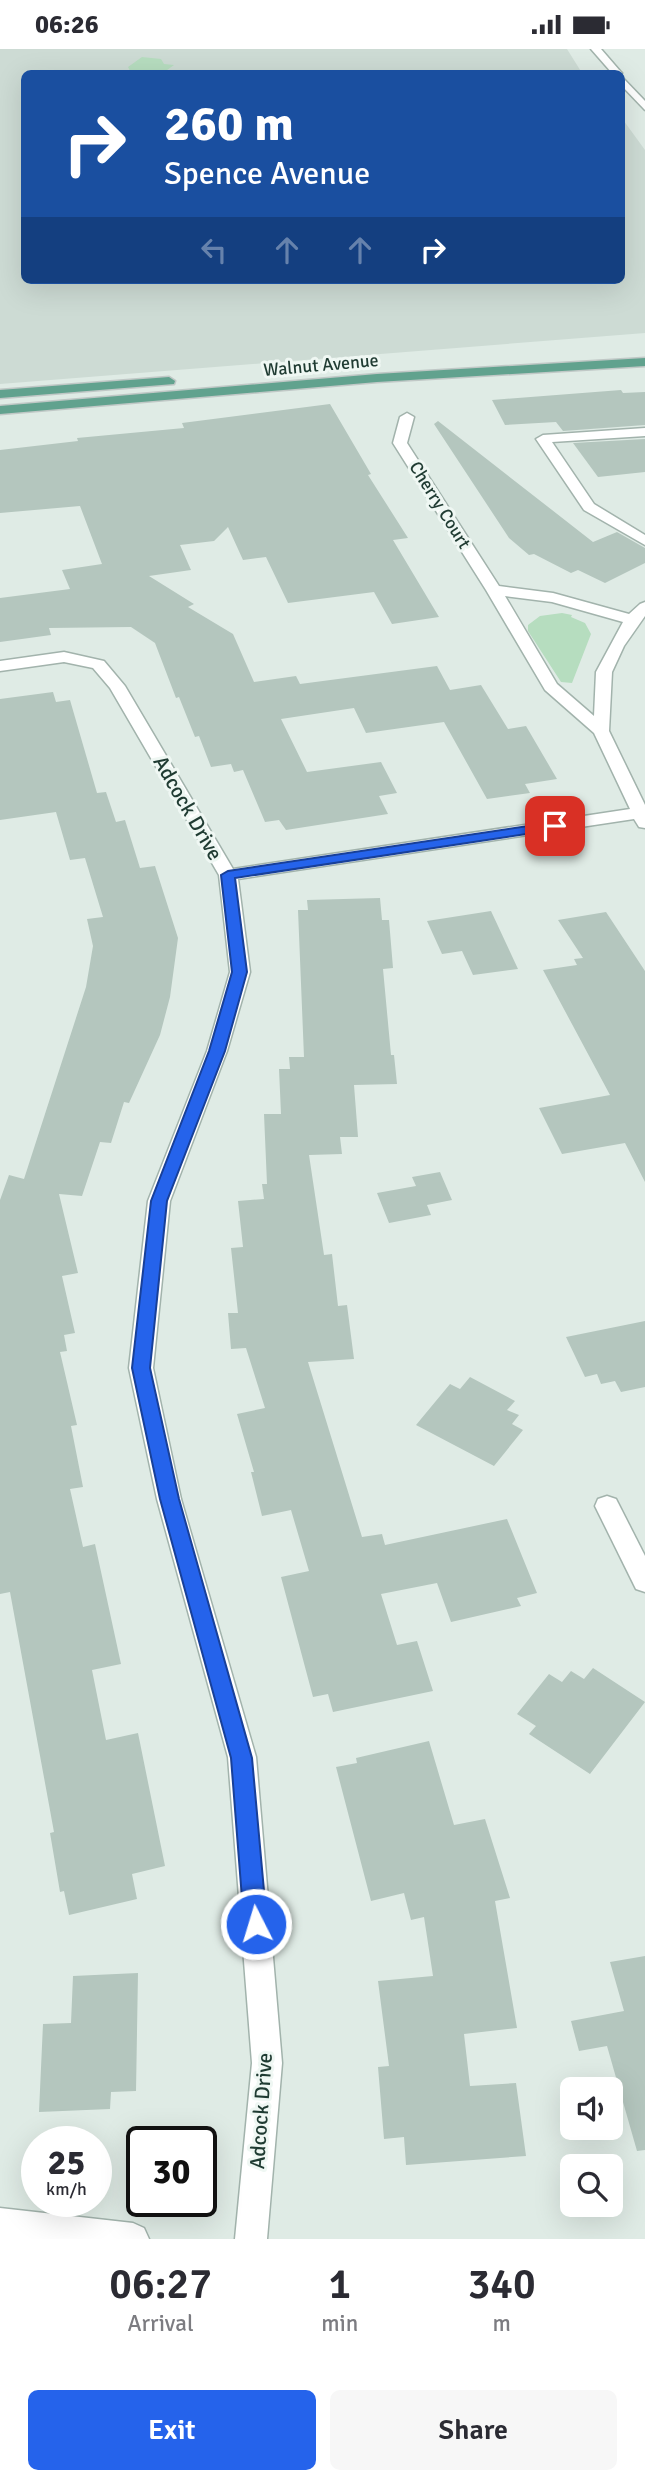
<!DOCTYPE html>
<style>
body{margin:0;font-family:Signika,sans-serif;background:#f7f7f7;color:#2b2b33;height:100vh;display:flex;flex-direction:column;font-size:26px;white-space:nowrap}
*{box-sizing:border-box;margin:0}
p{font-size:23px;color:#7c7c81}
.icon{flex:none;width:38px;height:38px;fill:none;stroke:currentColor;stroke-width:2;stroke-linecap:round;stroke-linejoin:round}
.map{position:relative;height:2190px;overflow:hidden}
.panel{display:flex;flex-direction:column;background:#fff;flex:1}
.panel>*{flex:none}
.banner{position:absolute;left:21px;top:21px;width:604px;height:214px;border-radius:10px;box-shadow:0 7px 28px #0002;background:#1a4fa0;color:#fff;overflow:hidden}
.fabs{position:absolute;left:560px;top:2028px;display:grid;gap:14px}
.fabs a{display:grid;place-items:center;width:63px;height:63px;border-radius:10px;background:#fff;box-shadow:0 7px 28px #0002;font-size:35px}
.speed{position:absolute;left:21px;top:2077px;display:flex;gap:14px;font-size:35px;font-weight:700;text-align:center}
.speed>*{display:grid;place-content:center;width:91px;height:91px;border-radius:50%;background:#fff;box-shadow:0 7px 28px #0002;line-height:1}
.speed small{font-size:18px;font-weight:400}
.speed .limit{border:4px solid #111;border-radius:10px;background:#fff;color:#111}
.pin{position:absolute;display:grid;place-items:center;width:60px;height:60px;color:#fff;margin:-30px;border-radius:14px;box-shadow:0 4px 10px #0006}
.me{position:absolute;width:77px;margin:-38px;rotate:355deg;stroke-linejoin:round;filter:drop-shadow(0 0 5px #0008)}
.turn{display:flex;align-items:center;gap:24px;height:147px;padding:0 28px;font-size:32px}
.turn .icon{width:91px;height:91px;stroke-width:2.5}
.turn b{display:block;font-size:49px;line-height:60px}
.lanes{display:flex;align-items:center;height:66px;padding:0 28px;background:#0003;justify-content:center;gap:35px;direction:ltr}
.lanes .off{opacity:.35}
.eta{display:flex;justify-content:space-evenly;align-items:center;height:119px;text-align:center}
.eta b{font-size:42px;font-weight:600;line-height:49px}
.action{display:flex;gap:14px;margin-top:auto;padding:14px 28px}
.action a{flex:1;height:80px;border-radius:10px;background:#2563eb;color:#fff;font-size:28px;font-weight:600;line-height:80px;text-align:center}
.action a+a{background:#f7f7f7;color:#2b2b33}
.status{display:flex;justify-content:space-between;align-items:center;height:49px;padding:0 35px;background:#fff;direction:ltr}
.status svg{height:19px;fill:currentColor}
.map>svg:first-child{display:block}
.built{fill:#cddbd4}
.green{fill:#b6ddbf}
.building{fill:#b4c6be}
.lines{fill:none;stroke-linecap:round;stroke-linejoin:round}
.minor-casing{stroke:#a2b3ac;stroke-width:3}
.major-casing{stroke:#c0c8c6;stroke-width:3}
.minor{fill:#fff;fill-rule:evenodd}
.major{fill:#61a28e;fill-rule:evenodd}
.route{fill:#2563eb;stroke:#184099;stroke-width:2}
.labels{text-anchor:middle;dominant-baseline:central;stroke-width:6;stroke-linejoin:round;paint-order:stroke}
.far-street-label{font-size:18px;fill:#1f3b32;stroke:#eff7f3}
.street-label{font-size:21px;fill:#1f3b32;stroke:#eff7f3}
</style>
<div class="status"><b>06:26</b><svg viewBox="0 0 49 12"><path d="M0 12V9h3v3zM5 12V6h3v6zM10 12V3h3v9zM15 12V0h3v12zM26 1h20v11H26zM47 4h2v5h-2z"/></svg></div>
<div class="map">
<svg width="645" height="2190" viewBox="0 0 645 2190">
<rect width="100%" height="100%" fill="#dfebe5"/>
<polygon class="built" points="0,0 567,0 582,24 24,24 24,231 621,231 621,68 645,101 645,284 0,335"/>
<g class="green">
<polygon points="142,8 161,10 164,15 174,16 163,24 130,22 128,18"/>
<polygon points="562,564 572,566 571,568 585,574 591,585 572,634 561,633 528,582 528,576 540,567"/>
</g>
<g class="building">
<polygon points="621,341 623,344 645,343 645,376 563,382 556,373 505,376 492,351"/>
<polygon points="330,355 371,425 368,426 408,489 393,491 439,568 392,575 374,543 288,554 266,508 243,511 228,478 214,492 180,496 191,521 149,527 194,555 188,558 233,585 254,633 296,627 300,635 437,617 450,641 481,636 508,680 526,677 557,730 525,735 530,744 487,750 444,673 366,684 354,659 281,670 307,723 381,713 397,744 379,747 388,765 286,781 279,771 265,773 243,721 234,723 231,715 211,718 199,687 195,688 179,648 176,649 155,594 131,578 49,579 51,586 0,593 0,549 70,540 62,521 102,515 80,457 0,464 0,401 78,392 77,389 184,379 182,374"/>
<polygon points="438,372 593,493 617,483 645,499 645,514 605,534 578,521 571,524 534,505 529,506 509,489 434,375"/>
<polygon points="645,390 645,423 598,428 573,394"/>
<polygon points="53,643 56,653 70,651 97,744 106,743 116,773 125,771 140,819 155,817 178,889 170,948 160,986 129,1054 124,1053 111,1094 100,1093 82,1147 59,1145 78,1224 62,1227 75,1284 64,1286 67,1302 60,1303 77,1376 71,1377 83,1438 70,1440 83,1498 95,1495 121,1615 92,1621 106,1691 138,1684 165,1817 132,1825 137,1850 69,1866 64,1842 60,1843 50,1784 54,1783 10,1543 0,1545 0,1151 9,1126 24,1130 86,938 93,897 87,870 103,868 85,809 70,811 56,763 0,771 0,650"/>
<polygon points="380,849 382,871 389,871 393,919 383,920 391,1006 394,1006 397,1035 354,1036 358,1088 340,1088 342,1105 309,1106 324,1206 332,1205 338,1257 347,1256 354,1310 308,1313 362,1488 382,1485 385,1496 507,1470 537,1544 517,1549 521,1557 451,1573 437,1534 381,1545 397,1596 417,1592 433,1642 333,1663 328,1645 313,1648 281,1528 309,1522 291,1461 262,1467 251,1423 254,1423 237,1365 265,1359 246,1299 231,1300 228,1264 238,1264 231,1199 243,1198 238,1152 264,1150 262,1135 267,1135 264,1065 281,1065 279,1020 290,1020 289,1008 304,1008 298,861 308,861 307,851"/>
<polygon points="491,862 518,920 473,926 462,902 442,905 427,872"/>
<polygon points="606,863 645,922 645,1133 625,1094 562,1105 539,1059 610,1046 543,921 577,916 574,910 583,909 558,871"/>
<polygon points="440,1123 452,1151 427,1156 431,1166 389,1174 377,1144 416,1137 412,1128"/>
<polygon points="645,1272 645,1338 621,1343 615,1332 601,1335 597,1325 585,1328 566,1288"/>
<polygon points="470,1328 515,1352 507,1361 519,1366 512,1375 523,1381 494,1417 416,1376 450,1335 460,1340"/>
<polygon points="593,1619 645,1653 590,1725 529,1685 536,1677 517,1665 549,1625 562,1633 571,1622 584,1630"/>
<polygon points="429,1692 454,1776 485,1770 510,1849 495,1852 517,1979 464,1985 470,2037 516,2034 526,2107 406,2116 404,2088 384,2090 378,2018 389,2017 378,1932 433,1927 424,1868 411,1871 404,1844 371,1852 336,1718 357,1714 356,1709"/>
<polygon points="645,1907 645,2101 637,2102 607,1997 579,2002 571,1972 624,1962 610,1913"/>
<polygon points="138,1924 136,2042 111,2043 110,2060 39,2063 43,1975 71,1974 73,1927"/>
</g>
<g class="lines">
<g class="minor-casing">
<g id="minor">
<polygon points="591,0 601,0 620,22 622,24 621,25 612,24"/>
<polygon points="621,27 645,52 645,61 621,36"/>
<path d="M407,364L414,368L407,394L499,537L553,544L629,565L640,555L645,553V567L624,597L612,623L609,682L645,756V779L639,778L634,770L238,830L250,923L227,1002L170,1152L153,1319L181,1450L256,1708L282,2014L267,2190H235L252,2014L228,1708L157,1450L129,1319L148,1152L207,1002L230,923L219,826L110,639L93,619L64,613L0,622V612L64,603L104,612L125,637L233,820L630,760L594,684L545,641L486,541L393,394L400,368ZM505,547L552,553L623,573L596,623L594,667L557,635Z"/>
<polygon points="645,379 645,387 552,393 594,455 645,486 645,496 584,461 536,390 543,386"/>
<polygon points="607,1447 616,1450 645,1507 645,1543 636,1540 595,1457 598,1450"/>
<polygon points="0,2159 133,2174 144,2179 149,2190 0,2190"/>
</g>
</g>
<g class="major-casing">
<g id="major">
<polygon points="645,309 645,317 377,333 0,365 0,357 377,325"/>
<polygon points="169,328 175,332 174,335 0,349 0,341"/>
</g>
</g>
<use href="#minor" class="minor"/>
<use href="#major" class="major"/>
</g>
<polygon class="route" points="555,773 560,774 560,780 235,829 247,923 225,1002 167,1152 150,1319 179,1450 252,1709 267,1875 263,1883 256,1886 248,1883 244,1875 231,1709 160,1450 132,1319 151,1152 209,1002 232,923 221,826 228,822"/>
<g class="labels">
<g class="far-street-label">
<text transform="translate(321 316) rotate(-5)">Walnut Avenue</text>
<text transform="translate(440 456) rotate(58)">Cherry Court</text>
</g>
<g class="street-label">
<text transform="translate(188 759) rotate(60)">Adcock Drive</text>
<text transform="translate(261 2062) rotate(-86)">Adcock Drive</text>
</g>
</g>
</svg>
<div class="fabs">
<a><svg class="icon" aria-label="sound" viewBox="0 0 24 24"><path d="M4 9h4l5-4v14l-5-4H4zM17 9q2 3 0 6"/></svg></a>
<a><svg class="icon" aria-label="search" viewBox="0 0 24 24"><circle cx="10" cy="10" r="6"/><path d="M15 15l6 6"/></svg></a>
</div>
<div class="speed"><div>25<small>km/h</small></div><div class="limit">30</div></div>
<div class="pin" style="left:555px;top:777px;background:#d93025"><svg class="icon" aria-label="arrive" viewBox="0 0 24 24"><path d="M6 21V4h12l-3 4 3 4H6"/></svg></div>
<svg class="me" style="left:256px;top:1875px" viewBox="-20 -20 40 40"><circle r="17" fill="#2563eb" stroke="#fff" stroke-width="3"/><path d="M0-11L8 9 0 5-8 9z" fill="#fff"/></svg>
<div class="banner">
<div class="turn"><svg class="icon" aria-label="right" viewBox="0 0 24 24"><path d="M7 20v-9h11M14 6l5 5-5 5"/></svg><div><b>260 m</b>Spence Avenue</div></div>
<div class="lanes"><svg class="icon off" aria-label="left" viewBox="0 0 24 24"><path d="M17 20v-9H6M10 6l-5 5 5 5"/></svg><svg class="icon off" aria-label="ahead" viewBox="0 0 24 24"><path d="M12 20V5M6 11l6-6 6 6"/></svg><svg class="icon off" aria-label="ahead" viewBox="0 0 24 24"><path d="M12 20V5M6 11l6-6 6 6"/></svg><svg class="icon" aria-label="right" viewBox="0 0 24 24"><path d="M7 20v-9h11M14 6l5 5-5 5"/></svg></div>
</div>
</div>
<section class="panel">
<div class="eta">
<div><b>06:27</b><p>Arrival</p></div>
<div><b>1</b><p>min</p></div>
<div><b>340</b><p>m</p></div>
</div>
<div class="action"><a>Exit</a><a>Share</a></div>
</section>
